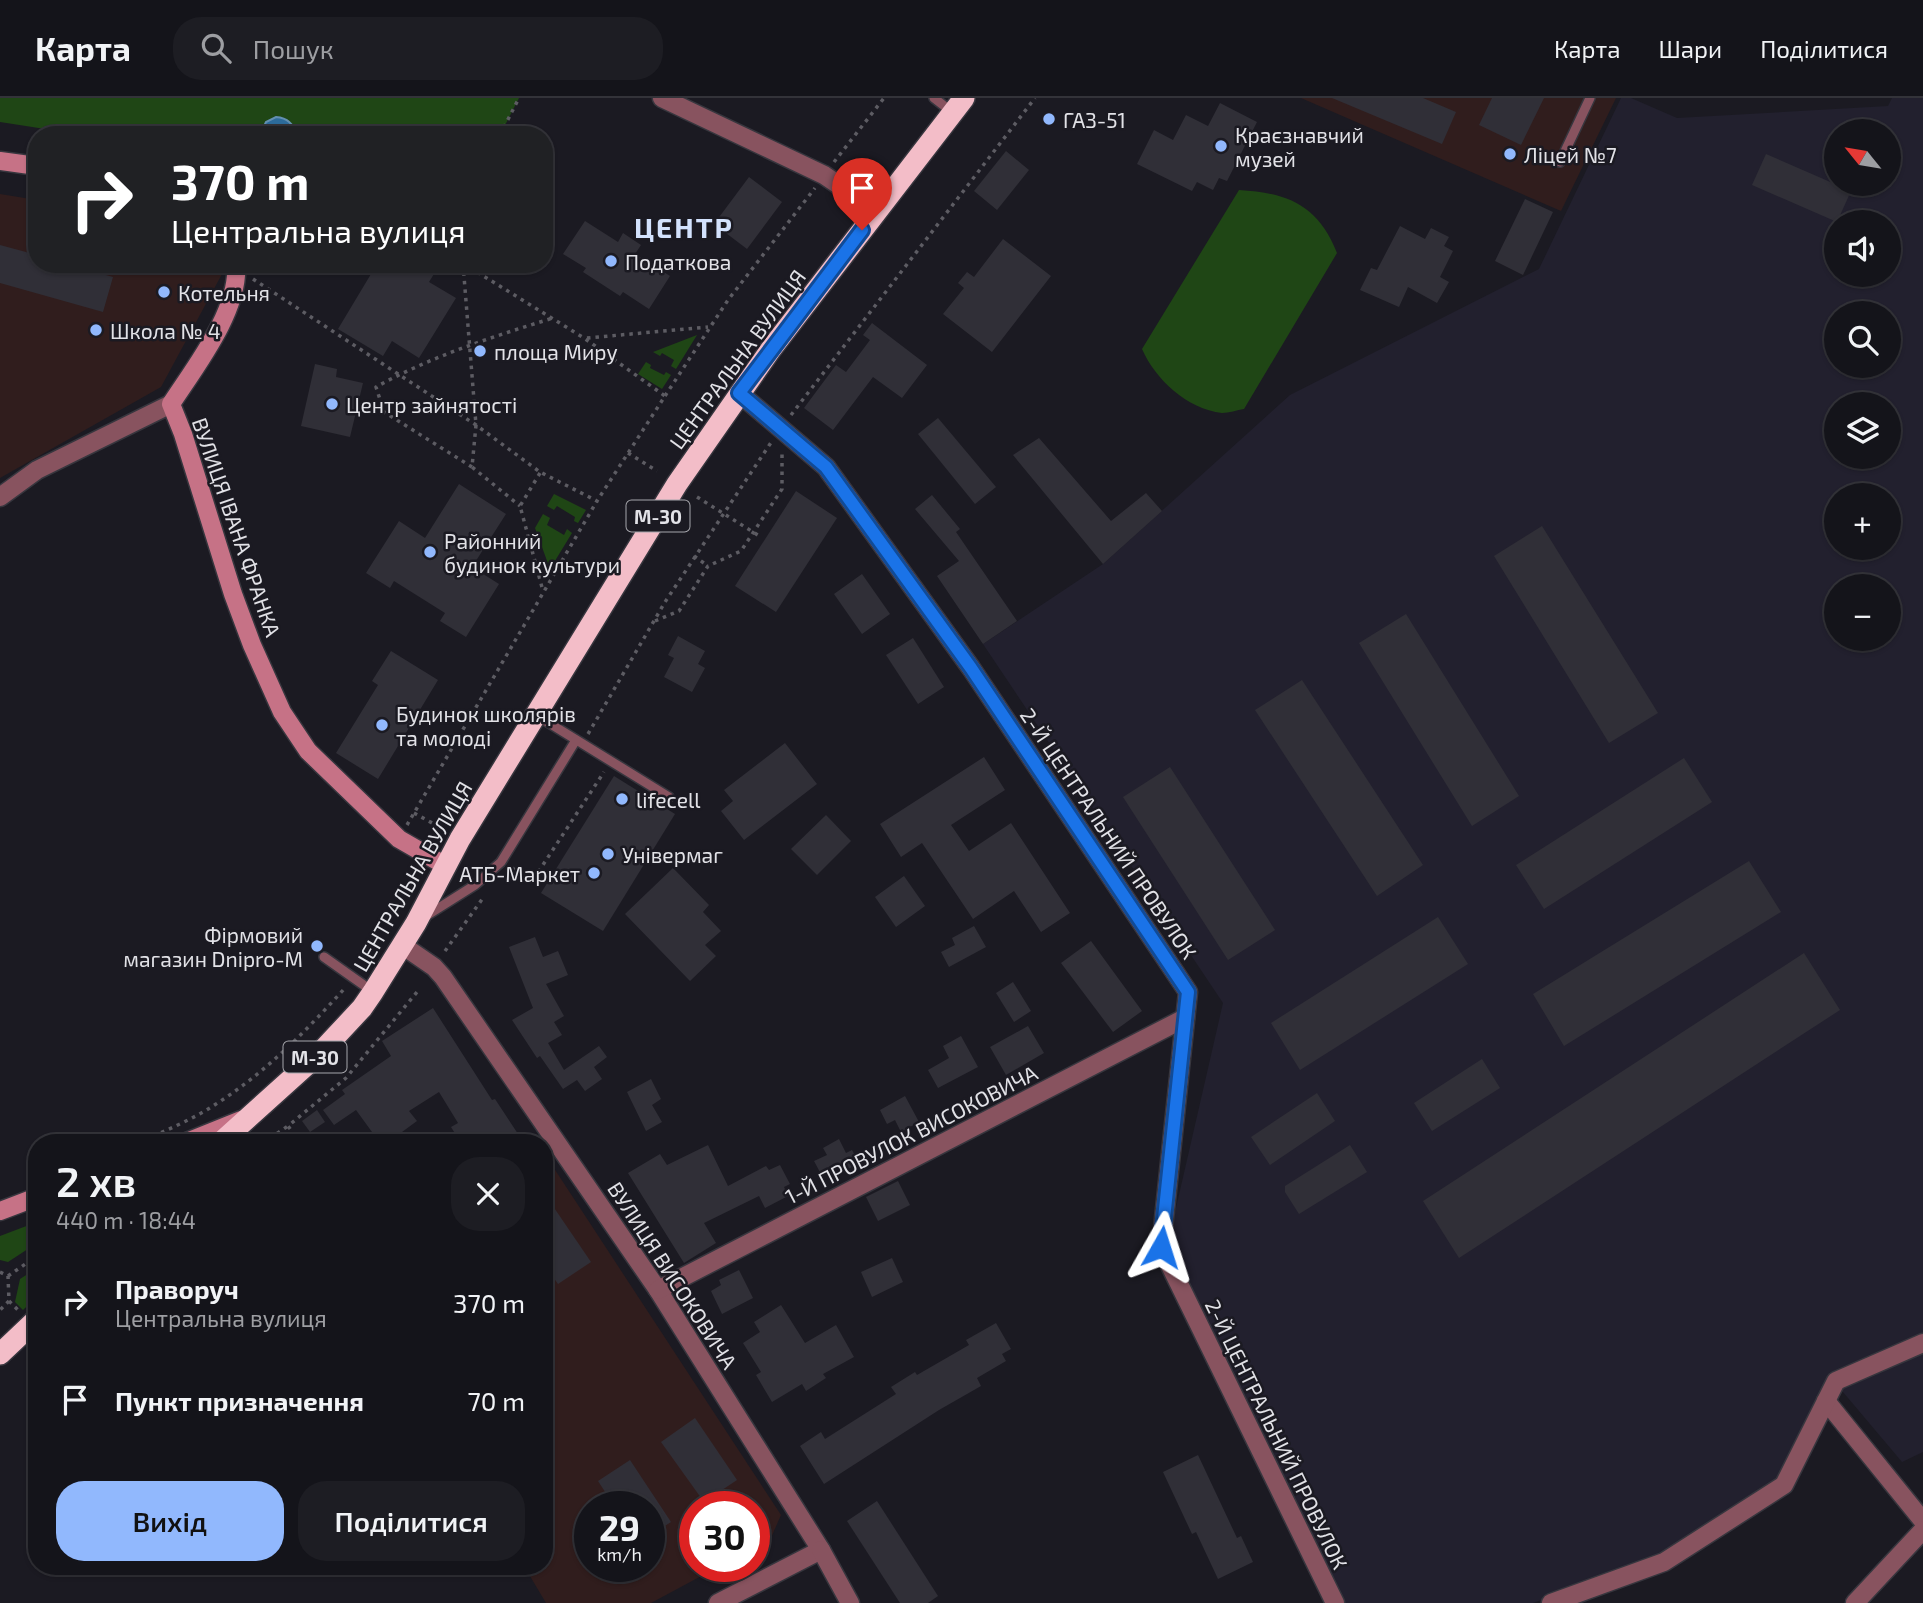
<!DOCTYPE html>
<html lang="uk">
<meta charset="utf-8">
<style>
body{margin:0;font-family:"Exo 2",sans-serif;background:#1d1d23;color:#f1f3f6;height:100vh;display:flex;flex-direction:column;font-size:26px;white-space:nowrap}
*{box-sizing:border-box;margin:0}
p{font-size:23px;color:#9d9ea2}
.icon{flex:none;width:38px;height:38px;fill:none;stroke:currentColor;stroke-width:2;stroke-linecap:round;stroke-linejoin:round}
.map{position:relative;flex:1;overflow:hidden}
.sheet{position:absolute;left:28px;top:1036px;width:525px;height:441px;display:flex;flex-direction:column;background:#14141a;border-radius:28px;box-shadow:0 2px 5px #0004,0 0 0 2px #333339}
.sheet>*{flex:none}
.top-card{position:absolute;left:28px;top:28px;width:525px;height:147px;border-radius:28px;box-shadow:0 2px 5px #0004,0 0 0 2px #333339;background:#202124;color:#fff;overflow:hidden}
.needle{width:46px;rotate:300deg}
.fabs{position:absolute;left:1824px;top:21px;display:grid;gap:14px}
.fabs a{display:grid;place-items:center;width:77px;height:77px;border-radius:50%;background:#14141a;box-shadow:0 2px 5px #0004,0 0 0 2px #333339;font-size:35px}
.speed{position:absolute;left:574px;top:1393px;display:flex;gap:14px;font-size:35px;font-weight:700;text-align:center}
.speed>*{display:grid;place-content:center;width:91px;height:91px;border-radius:50%;background:#14141a;box-shadow:0 2px 5px #0004,0 0 0 2px #333339;line-height:1}
.speed small{font-size:18px;font-weight:400}
.speed .limit{border:10px solid #d22;background:#fff;color:#111}
.pin{position:absolute;display:grid;place-items:center;width:60px;height:60px;color:#fff;margin:-72px -30px;border-radius:50% 50% 50% 0;rotate:-45deg;box-shadow:0 0 7px #0007}
.pin .icon{rotate:45deg}
.me{position:absolute;width:77px;margin:-38px;rotate:6deg;stroke-linejoin:round;filter:drop-shadow(0 0 5px #0008)}
.turn{display:flex;align-items:center;gap:24px;height:147px;padding:0 28px;font-size:32px}
.turn .icon{width:91px;height:91px;stroke-width:2.5}
.turn b{display:block;font-size:49px;line-height:60px}
.round{display:grid;place-items:center;flex:none;width:74px;height:74px;border-radius:28px;background:#1d1d23}
.head{display:flex;align-items:center;justify-content:space-between;height:119px;padding:0 28px}
h1{font-size:42px;font-weight:600;line-height:52px}
.button{display:flex;gap:14px;margin-top:auto;padding:14px 28px}
.button a{flex:1;height:80px;border-radius:28px;background:#91b8fd;color:#111;font-size:28px;font-weight:600;line-height:80px;text-align:center}
.button a+a{background:#1d1d23;color:#f1f3f6}
ul{padding:0;list-style:none}
li{display:flex;align-items:center;gap:21px;height:98px;padding:0 28px}
li div{flex:1}
li b{display:block;font-size:26px}
li em{font-style:normal}
header{display:flex;align-items:center;gap:42px;box-sizing:border-box;height:98px;padding:0 35px;background:#14141a;border-bottom:2px solid #333339}
header strong{font-size:33px}
nav{display:flex;gap:38px;margin-inline-start:auto;font-size:24px}
.search{width:490px;height:63px;background:#1d1d23;display:flex;align-items:center;gap:18px;box-sizing:border-box;padding:0 24px;border-radius:28px;color:#9d9ea2;font-size:26px}
.map>svg:first-child{display:block}
.built{fill:#22202e;fill-rule:evenodd}
.education{fill:#301d1d;fill-rule:evenodd}
.green{fill:#1f4615}
.water{fill:#2c6b9a;stroke:#638fb1;stroke-width:2}
.building{fill:#302f37}
.lines{fill:none;stroke-linecap:round;stroke-linejoin:round}
.lane-casing{stroke:#37363e;stroke-width:12}
.street-casing{stroke:#37363e;stroke-width:21}
.secondary-casing{stroke:#37363e;stroke-width:21}
.highway-casing{stroke:#37363e;stroke-width:24}
.path{stroke:#5d5c63;stroke-width:3.5;stroke-dasharray:3.5 5;stroke-linecap:butt}
.lane{stroke:#88535f;stroke-width:9}
.street{stroke:#88535f;stroke-width:18}
.secondary{stroke:#c67286;stroke-width:18}
.highway{stroke:#f3bdc8;stroke-width:21}
.route-casing{stroke:#114b97;stroke-width:18}
.route{stroke:#1a73e8;stroke-width:12}
.poi-dot{fill:#91b8fd;stroke:#1b1a22;stroke-width:2.5}
.labels{text-anchor:middle;dominant-baseline:central;stroke-width:5;stroke-linejoin:round;paint-order:stroke}
.shield{fill:#1b1a22;stroke:#a6a6ac;stroke-width:2}
.shield-label{font-size:19px;font-weight:bold;fill:#e2e2e7}
.poi-label{font-size:21px;fill:#e2e2e7;stroke:#1b1a22;text-anchor:start}
.street-label{font-size:21px;fill:#e2e2e7;stroke:#1b1a22}
.district-label{font-size:28px;font-weight:bold;letter-spacing:2px;fill:#d3e2fd;stroke:#1b1a22}
</style>
<header>
<strong>Карта</strong>
<div class="search"><svg class="icon" aria-label="search" viewBox="0 0 24 24"><circle cx="10" cy="10" r="6"/><path d="M15 15l6 6"/></svg>Пошук</div>
<nav><a>Карта</a><a>Шари</a><a>Поділитися</a></nav>
</header>
<div class="map">
<svg width="1923" height="1505" viewBox="0 0 1923 1505">
<rect width="100%" height="100%" fill="#1b1a22"/>
<path class="built" d="M1621,0H1631L1677,20L1888,8L1892,0H1923V1354L1902,1364L1832,1281L1781,1383L1660,1459L1533,1505H1341L1167,1149L1223,905L983,546L1103,466L1290,297L1539,171ZM1836,33H1888V86H1836ZM1836,124H1888V177H1836ZM1836,215H1888V268H1836ZM1836,306H1888V359H1836ZM1836,397H1888V450H1836ZM1836,488H1888V541H1836Z"/>
<g class="education">
<polygon points="1301,0 1616,0 1561,113"/>
<polygon points="0,96 37,102 37,166 221,166 222,176 161,289 0,380"/>
<path d="M544,1055L781,1417L770,1442L754,1450V1409H695V1468H720L651,1505H546L524,1468H544ZM590,1409H649V1468H590Z"/>
</g>
<g class="green">
<polygon points="0,0 519,0 500,37 84,37 0,24"/>
<path d="M1239,92C1288,95 1318,107 1337,155L1244,311C1237,312 1229,315 1222,315C1187,311 1155,281 1142,251Z"/>
<polygon points="697,237 676,271 671,268 674,262 662,255 660,258 653,254"/>
<polygon points="646,264 651,267 650,270 664,277 666,274 671,277 662,291 638,276"/>
<polygon points="554,396 586,412 578,425 574,423 575,419 557,408 554,412 547,408"/>
<polygon points="543,416 550,420 547,427 564,437 567,431 572,435 550,471 535,430"/>
<polygon points="37,1124 37,1145 8,1164 0,1162 0,1138"/>
<polygon points="37,1170 37,1199 23,1212 15,1204 20,1181"/>
</g>
<path class="water" d="M276,19C288,20 294,26 296,37H260L266,24Z"/>
<g class="building">
<polygon points="1332,0 1423,0 1456,14 1442,46"/>
<polygon points="1492,0 1544,0 1521,47 1479,27"/>
<polygon points="1220,5 1257,24 1227,83 1219,80 1213,92 1197,84 1192,93 1137,66 1154,32 1173,42 1186,17 1208,28"/>
<polygon points="1006,53 1029,72 997,112 974,93"/>
<polygon points="1766,56 1851,93 1837,124 1752,87"/>
<polygon points="749,79 782,104 747,151 714,126"/>
<polygon points="1525,101 1553,114 1523,177 1495,163"/>
<polygon points="585,123 618,144 623,135 641,147 635,156 670,178 649,211 623,194 620,198 583,174 586,170 563,156"/>
<polygon points="1400,128 1425,141 1431,130 1449,139 1444,148 1453,153 1440,179 1449,184 1437,205 1408,189 1399,209 1360,192 1371,170 1377,172"/>
<polygon points="1003,141 1051,178 992,254 943,216 964,190 958,185 967,174 974,179"/>
<polygon points="0,147 37,157 37,166 66,166 113,179 103,214 0,185"/>
<polygon points="377,166 429,166 437,171 429,184 456,200 419,260 392,243 383,258 338,231"/>
<polygon points="872,225 927,267 902,300 873,279 833,332 804,310 836,267 846,274 870,242 863,237"/>
<polygon points="315,266 337,271 336,279 363,285 350,339 301,328"/>
<polygon points="938,320 996,389 975,406 918,336"/>
<polygon points="1039,340 1111,423 1146,395 1162,413 1103,466 1013,357"/>
<polygon points="459,386 506,416 472,469 499,486 466,539 440,523 445,515 394,483 390,490 366,475 399,423 425,440"/>
<polygon points="796,393 837,420 776,514 735,488"/>
<polygon points="932,397 960,431 956,434 1017,523 983,546 937,478 959,463 915,411"/>
<polygon points="1542,428 1658,615 1609,645 1494,458"/>
<polygon points="862,476 890,516 862,536 834,496"/>
<polygon points="1406,516 1519,698 1472,728 1359,545"/>
<polygon points="678,538 705,553 698,566 705,570 692,594 664,579 674,560 668,557"/>
<polygon points="913,540 944,589 918,606 886,557"/>
<polygon points="391,553 438,582 378,681 336,655 378,587 372,583"/>
<polygon points="1302,582 1423,767 1377,798 1255,612"/>
<polygon points="785,645 817,686 744,742 721,713 733,703 724,692"/>
<polygon points="984,659 1005,692 951,727 969,753 1011,725 1070,815 1041,834 1014,793 973,821 922,745 901,759 880,726"/>
<polygon points="1684,660 1712,704 1544,811 1516,767"/>
<polygon points="1170,669 1275,832 1228,862 1123,699"/>
<polygon points="614,678 675,716 603,833 541,795"/>
<polygon points="826,717 851,743 817,777 791,751"/>
<polygon points="1749,763 1781,814 1564,948 1533,896"/>
<polygon points="673,770 709,807 703,814 721,833 705,847 716,858 690,883 625,816"/>
<polygon points="904,778 925,808 896,829 875,799"/>
<polygon points="1438,819 1468,866 1300,972 1271,925"/>
<polygon points="974,828 986,849 949,869 941,854 955,847 952,840"/>
<polygon points="535,839 543,859 558,853 568,877 546,886 564,918 554,924 562,937 548,945 564,972 599,948 607,959 594,969 602,981 585,993 577,982 563,991 540,958 537,960 512,922 533,910 509,849"/>
<polygon points="1091,843 1142,913 1113,934 1061,865"/>
<polygon points="1804,855 1840,912 1459,1160 1423,1103"/>
<polygon points="1013,884 1031,913 1014,924 996,895"/>
<polygon points="433,910 492,1002 495,1001 524,1045 461,1045 451,1029 458,1025 439,994 409,1013 417,1023 387,1045 380,1045 356,1012 334,1027 323,1012 345,996 342,992 391,958 382,943"/>
<polygon points="1028,928 1044,955 1006,977 990,949"/>
<polygon points="961,938 978,969 938,990 928,972 949,960 943,948"/>
<polygon points="1482,961 1500,990 1432,1033 1414,1005"/>
<polygon points="651,981 661,1001 652,1007 662,1024 646,1033 627,994"/>
<polygon points="1317,995 1335,1023 1270,1067 1251,1039"/>
<polygon points="905,998 919,1024 901,1034 895,1022 887,1026 880,1012"/>
<polygon points="317,1012 325,1024 310,1034 302,1023"/>
<polygon points="839,1041 846,1055 852,1052 859,1065 841,1075 838,1069 822,1078 814,1063 827,1057 823,1050"/>
<polygon points="708,1047 728,1088 766,1068 769,1072 780,1067 790,1086 784,1089 788,1098 765,1110 759,1098 704,1125 716,1145 684,1165 628,1075 660,1056 667,1067"/>
<polygon points="1350,1047 1367,1074 1299,1116 1285,1094 1285,1088"/>
<polygon points="898,1083 910,1107 878,1123 866,1099"/>
<polygon points="544,1095 591,1164 558,1186 544,1166"/>
<polygon points="892,1160 903,1184 872,1199 861,1174"/>
<polygon points="739,1172 753,1200 722,1216 711,1193 721,1187 719,1182"/>
<polygon points="781,1207 805,1245 836,1227 854,1259 823,1276 826,1280 806,1293 802,1286 772,1304 756,1277 761,1274 743,1245 760,1234 754,1224"/>
<polygon points="996,1225 1011,1251 1002,1256 1006,1263 977,1280 981,1288 939,1312 824,1386 800,1348 821,1334 825,1341 896,1296 891,1289 915,1274 917,1277 969,1247 966,1242"/>
<polygon points="695,1320 737,1382 704,1404 661,1344"/>
<polygon points="1198,1357 1237,1440 1241,1438 1253,1464 1218,1481 1196,1434 1192,1436 1163,1374"/>
<polygon points="630,1362 671,1424 649,1438 649,1409 615,1409 598,1383"/>
<polygon points="877,1403 938,1498 928,1505 900,1505 847,1423"/>
</g>
<g class="lines">
<g class="lane-casing">
<g id="lane">
<polyline points="934,0 952,14"/>
<polyline points="1560,64 1590,0"/>
<polyline points="536,617 669,699"/>
<polyline points="426,818 475,787 501,764 576,642"/>
<polyline points="324,859 372,893"/>
</g>
</g>
<g class="street-casing">
<g id="street">
<polyline points="662,0 824,77 877,113"/>
<polyline points="739,295 826,369 971,570 1188,894 1161,1149 1335,1505"/>
<polyline points="0,399 37,372 171,306"/>
<polyline points="402,847 434,869 443,879 658,1192 821,1452 718,1505"/>
<polyline points="658,1192 1185,920"/>
<polyline points="1826,1303 1923,1423"/>
<polyline points="821,1452 850,1505"/>
<polyline points="1551,1505 1664,1464 1784,1387 1836,1283 1923,1245"/>
<polyline points="1855,1505 1923,1432"/>
</g>
</g>
<g class="secondary-casing">
<g id="secondary">
<polyline points="0,63 37,68"/>
<path d="M236,166C240,212 195,269 171,306L183,336L233,496L252,547L282,614L308,653L399,741L446,768"/>
<polyline points="184,1045 241,1022"/>
<polyline points="0,1113 37,1099"/>
</g>
</g>
<g class="highway-casing">
<g id="highway">
<polyline points="220,1045 320,955 362,910 373,894 416,825 460,741 677,386 771,251 964,0"/>
<polyline points="0,1256 37,1221"/>
</g>
</g>
<g class="path">
<polyline points="500,37 519,0"/>
<polyline points="834,64 884,0"/>
<polyline points="463,166 476,327 472,369 520,408"/>
<polyline points="253,181 476,327 540,374 597,403 665,298 584,240 464,166"/>
<polyline points="587,240 708,229"/>
<polyline points="665,298 728,202 815,90"/>
<polyline points="791,317 1035,0"/>
<polyline points="628,355 657,373"/>
<path d="M472,369L384,314L376,289C432,258 492,239 553,220"/>
<polyline points="540,375 520,408 543,493"/>
<polyline points="697,399 761,439"/>
<polyline points="694,458 708,468"/>
<polyline points="655,523 679,513 708,468 741,453 782,391 782,354"/>
<polyline points="588,636 665,504 772,343"/>
<polyline points="414,715 443,731"/>
<polyline points="407,727 597,403"/>
<polyline points="512,770 533,782 604,674"/>
<polyline points="445,853 483,800"/>
<path d="M138,1045C164,1033 192,1022 216,1006C265,975 306,933 345,890"/>
<polyline points="263,1045 288,1028"/>
<polyline points="300,1045 288,1028 346,980 417,894"/>
<polyline points="0,1174 8,1178 9,1203 0,1212"/>
<polyline points="8,1178 37,1158"/>
<polyline points="9,1203 20,1214"/>
</g>
<use href="#lane" class="lane"/>
<use href="#street" class="street"/>
<use href="#secondary" class="secondary"/>
<use href="#highway" class="highway"/>
</g>
<g class="lines">
<g class="route-casing">
<polyline id="route" points="862,132 739,295 826,369 971,570 1188,894 1161,1149"/>
</g>
<use href="#route" class="route"/>
</g>
<g class="poi-dot">
<circle cx="1049" cy="21" r="7"/>
<circle cx="1221" cy="48" r="7"/>
<circle cx="1510" cy="56" r="7"/>
<circle cx="611" cy="163" r="7"/>
<circle cx="164" cy="194" r="7"/>
<circle cx="96" cy="232" r="7"/>
<circle cx="480" cy="253" r="7"/>
<circle cx="332" cy="306" r="7"/>
<circle cx="430" cy="454" r="7"/>
<circle cx="382" cy="627" r="7"/>
<circle cx="622" cy="701" r="7"/>
<circle cx="608" cy="756" r="7"/>
<circle cx="594" cy="775" r="7"/>
<circle cx="317" cy="848" r="7"/>
</g>
<g class="labels">
<g class="shield">
<rect x="626.5" y="402.5" width="63" height="31" rx="5"/>
<rect x="283.5" y="943.5" width="63" height="31" rx="5"/>
</g>
<g class="shield-label">
<text x="658" y="418">М-30</text>
<text x="315" y="959">М-30</text>
</g>
<g class="poi-label">
<text x="1063" y="21">ГАЗ-51</text>
<text x="1235" y="36">Краєзнавчий<tspan x="1235" dy="24">музей</tspan></text>
<text x="1524" y="56">Ліцей №7</text>
<text x="625" y="163">Податкова</text>
<text x="178" y="194">Котельня</text>
<text x="110" y="232">Школа № 4</text>
<text x="494" y="253">площа Миру</text>
<text x="346" y="306">Центр зайнятості</text>
<text x="444" y="442">Районний<tspan x="444" dy="24">будинок культури</tspan></text>
<text x="396" y="615">Будинок школярів<tspan x="396" dy="24">та молоді</tspan></text>
<text x="636" y="701">lifecell</text>
<text x="622" y="756">Універмаг</text>
<text x="580" y="775" text-anchor="end">АТБ-Маркет</text>
<text x="303" y="836" text-anchor="end">Фірмовий<tspan x="303" dy="24">магазин Dnipro-M</tspan></text>
</g>
<g class="street-label">
<text transform="translate(737 261) rotate(-54)">ЦЕНТРАЛЬНА ВУЛИЦЯ</text>
<text transform="translate(237 429) rotate(71)">ВУЛИЦЯ ІВАНА ФРАНКА</text>
<text transform="translate(1109 735) rotate(56)">2-Й ЦЕНТРАЛЬНИЙ ПРОВУЛОК</text>
<text transform="translate(412 778) rotate(-60)">ЦЕНТРАЛЬНА ВУЛИЦЯ</text>
<text transform="translate(911 1036) rotate(-27)">1-Й ПРОВУЛОК ВИСОКОВИЧА</text>
<text transform="translate(673 1177) rotate(57)">ВУЛИЦЯ ВИСОКОВИЧА</text>
<text transform="translate(1277 1336) rotate(64)">2-Й ЦЕНТРАЛЬНИЙ ПРОВУЛОК</text>
</g>
<g class="district-label">
<text x="684" y="129">ЦЕНТР</text>
</g>
</g>
</svg>
<div class="fabs">
<a><svg class="needle" viewBox="-14 -14 28 28"><path d="M0-13l5 13h-10z" fill="#e53935"/><path d="M0 13l5-13h-10z" fill="#9d9ea2"/></svg></a>
<a><svg class="icon" aria-label="sound" viewBox="0 0 24 24"><path d="M4 9h4l5-4v14l-5-4H4zM17 9q2 3 0 6"/></svg></a>
<a><svg class="icon" aria-label="search" viewBox="0 0 24 24"><circle cx="10" cy="10" r="6"/><path d="M15 15l6 6"/></svg></a>
<a><svg class="icon" aria-label="layers" viewBox="0 0 24 24"><path d="M12 4l9 5-9 5-9-5zM3 14l9 5 9-5"/></svg></a>
<a>+</a>
<a>−</a>
</div>
<div class="speed"><div>29<small>km/h</small></div><div class="limit">30</div></div>
<div class="pin" style="left:862px;top:132px;background:#d93025"><svg class="icon" aria-label="arrive" viewBox="0 0 24 24"><path d="M6 21V4h12l-3 4 3 4H6"/></svg></div>
<svg class="me" style="left:1161px;top:1149px" viewBox="-20 -20 40 40"><path d="M0-17L14 15 0 8-14 15z" fill="#1a73e8" stroke="#fff" stroke-width="4"/></svg>
<div class="top-card">
<div class="turn"><svg class="icon" aria-label="right" viewBox="0 0 24 24"><path d="M7 20v-9h11M14 6l5 5-5 5"/></svg><div><b>370 m</b>Центральна вулиця</div></div>
</div>
<section class="sheet">
<div class="head"><div><h1>2 хв</h1><p>440 m · 18:44</p></div><a class="round"><svg class="icon" aria-label="close" viewBox="0 0 24 24"><path d="M6 6l12 12M18 6L6 18"/></svg></a></div>
<ul>
<li><svg class="icon" aria-label="right" viewBox="0 0 24 24"><path d="M7 20v-9h11M14 6l5 5-5 5"/></svg><div><b>Праворуч</b><p>Центральна вулиця</p></div><em>370 m</em></li>
<li><svg class="icon" aria-label="arrive" viewBox="0 0 24 24"><path d="M6 21V4h12l-3 4 3 4H6"/></svg><div><b>Пункт призначення</b></div><em>70 m</em></li>
</ul>
<div class="button"><a>Вихід</a><a>Поділитися</a></div>
</section>
</div>
